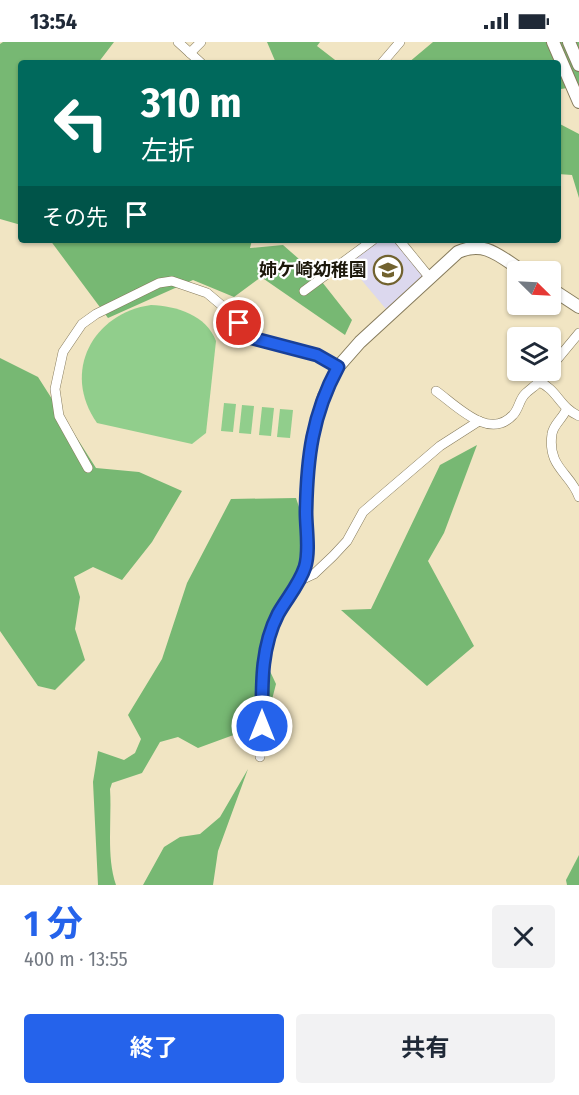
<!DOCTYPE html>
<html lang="ja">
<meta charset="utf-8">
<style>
body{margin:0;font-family:"Fira Sans Condensed","Noto Sans JP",sans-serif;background:#f2f2f3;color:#1f2937;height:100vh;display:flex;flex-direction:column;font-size:22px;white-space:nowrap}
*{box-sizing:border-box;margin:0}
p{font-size:20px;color:#747a83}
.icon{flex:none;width:33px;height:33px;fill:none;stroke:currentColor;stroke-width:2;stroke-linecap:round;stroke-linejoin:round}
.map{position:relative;height:843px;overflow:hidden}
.side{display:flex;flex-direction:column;background:#fff;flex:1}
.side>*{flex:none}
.guide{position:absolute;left:18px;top:18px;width:543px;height:183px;border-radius:6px;box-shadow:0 2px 4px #0004;background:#00695c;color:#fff;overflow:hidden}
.needle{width:39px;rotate:114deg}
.fabs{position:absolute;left:507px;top:219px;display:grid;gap:12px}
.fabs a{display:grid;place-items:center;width:54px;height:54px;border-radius:6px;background:#fff;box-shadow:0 2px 4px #0004;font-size:30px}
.pin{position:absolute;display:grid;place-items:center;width:51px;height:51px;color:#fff;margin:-26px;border:3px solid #fff;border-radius:50%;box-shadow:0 2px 6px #0007}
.me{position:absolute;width:66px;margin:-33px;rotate:0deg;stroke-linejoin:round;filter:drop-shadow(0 0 4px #0008)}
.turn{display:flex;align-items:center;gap:21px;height:126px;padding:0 24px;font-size:27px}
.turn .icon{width:78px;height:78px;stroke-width:2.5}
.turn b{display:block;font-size:42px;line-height:51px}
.then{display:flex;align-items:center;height:57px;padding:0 24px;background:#0003;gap:12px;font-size:22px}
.round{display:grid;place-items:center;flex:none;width:63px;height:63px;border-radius:6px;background:#f2f2f3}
.summary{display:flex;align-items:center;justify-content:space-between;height:102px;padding:0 24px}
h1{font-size:36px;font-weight:700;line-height:45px;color:#2563eb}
.primary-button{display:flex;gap:12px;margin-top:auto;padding:12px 24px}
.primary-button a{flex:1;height:69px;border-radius:6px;background:#2563eb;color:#fff;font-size:24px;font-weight:700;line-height:69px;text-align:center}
.primary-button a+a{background:#f2f2f3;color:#1f2937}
.status{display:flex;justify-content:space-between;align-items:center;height:42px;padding:0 30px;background:#fff;direction:ltr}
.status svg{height:16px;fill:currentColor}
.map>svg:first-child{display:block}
.education{fill:#dcd8ee}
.green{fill:#91ce8c}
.forest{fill:#77b873}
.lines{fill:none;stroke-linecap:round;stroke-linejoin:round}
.minor-casing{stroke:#867b5c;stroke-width:10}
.tertiary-casing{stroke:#867b5c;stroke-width:14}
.minor{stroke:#fff;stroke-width:9}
.tertiary{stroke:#fff;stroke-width:12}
.route-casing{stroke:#184099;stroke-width:15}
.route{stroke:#2563eb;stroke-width:10}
.labels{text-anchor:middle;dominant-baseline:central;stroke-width:4.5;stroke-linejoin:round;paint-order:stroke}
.poi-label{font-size:18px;font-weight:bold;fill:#1c180b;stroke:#fff;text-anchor:end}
</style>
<div class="status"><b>13:54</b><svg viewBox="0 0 49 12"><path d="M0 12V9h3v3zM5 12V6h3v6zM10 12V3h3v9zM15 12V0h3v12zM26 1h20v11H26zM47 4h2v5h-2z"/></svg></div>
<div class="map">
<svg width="579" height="843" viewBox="0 0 579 843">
<rect width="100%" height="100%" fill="#f1e5c3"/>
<polygon class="education" points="377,198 398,198 427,233 386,267 348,222"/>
<g class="green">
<path d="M151,263C177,264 206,273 216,299L206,391L192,402L97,381C61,330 93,271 151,263Z"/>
<polygon points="224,361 236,362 233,390 221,389"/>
<polygon points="242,363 254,364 251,392 239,391"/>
<polygon points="262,365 274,366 271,394 259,393"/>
<polygon points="280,367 293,368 290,396 277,395"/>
</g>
<g class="forest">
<polygon points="3,0 114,0 98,21 21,21 21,183 0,177 0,2"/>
<polygon points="267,0 320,0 317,4 339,21 276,21"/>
<polygon points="433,0 579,0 579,44 561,47 558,55 558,21 408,21"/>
<polygon points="558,81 579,92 579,156 572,133 558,132"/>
<polygon points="50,198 252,198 250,206 283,203 315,231 352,278 345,293 261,235 234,255 193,238 108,276"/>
<polygon points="0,316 38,335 96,426 139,430 182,449 152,500 122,538 93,525 74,535 80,555 75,587 85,618 55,648 38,644 0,589"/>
<polygon points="477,403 444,491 428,519 474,604 427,644 341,568 371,567 440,423"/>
<path d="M296,456L303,477L301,526L261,610L276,642L266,681L198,706L178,695L160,700L142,731L112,741L110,747C112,778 106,814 116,843H98L93,740L98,709L124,718L135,711L141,697L128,673L162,617L187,541L231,457Z"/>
<polygon points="248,727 218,809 213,843 143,843 164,805 180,795 200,792 220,775"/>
<polygon points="579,813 579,843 567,843 566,838"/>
</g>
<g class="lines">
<g class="minor-casing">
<g id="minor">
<polyline points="178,0 201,21"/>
<polyline points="190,11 201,0"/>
<polyline points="382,21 400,0"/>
<polyline points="399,198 430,236"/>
<polyline points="304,249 373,198"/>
<polyline points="550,326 579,291"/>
<path d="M436,349C457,364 489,399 513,373C519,367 519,358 525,352C529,348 535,344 539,340C557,347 560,366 579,374"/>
<path d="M566,368C563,376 553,383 552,392C547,426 571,431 579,455"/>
<polyline points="88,426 59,374 55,347 63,310 82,282 96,272 159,241 172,239 207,251 226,267 252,296 317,313 338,325 322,354 311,393 306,456 306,523 288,559 279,571 265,609 260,715"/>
<polyline points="299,539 314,532 333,514 347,499 363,470 378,457 440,404 479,379"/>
</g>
</g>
<g class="tertiary-casing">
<g id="tertiary">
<polyline points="553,0 579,60"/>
<polyline points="569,0 579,23"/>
<polyline points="550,246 579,265"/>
<path d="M338,325L360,300L458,210C486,198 500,215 524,230"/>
</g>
</g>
<use href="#minor" class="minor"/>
<use href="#tertiary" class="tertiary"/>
</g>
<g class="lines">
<g class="route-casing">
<path id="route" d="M239,281L252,296L317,313L338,325C312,373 307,416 306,470C306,487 310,509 305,525C299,543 287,556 278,572C260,607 262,646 262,684"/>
</g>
<use href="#route" class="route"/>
</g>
<defs>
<g id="school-ring" transform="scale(1.5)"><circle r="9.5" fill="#fff" stroke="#71622f" stroke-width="1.5"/><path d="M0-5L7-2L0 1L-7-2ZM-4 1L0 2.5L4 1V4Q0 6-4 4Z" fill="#71622f"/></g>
</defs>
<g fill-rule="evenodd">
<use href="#school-ring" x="388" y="228"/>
</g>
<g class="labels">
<g class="poi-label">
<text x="367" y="228">姉ケ崎幼稚園</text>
</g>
</g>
</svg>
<div class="fabs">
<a><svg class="needle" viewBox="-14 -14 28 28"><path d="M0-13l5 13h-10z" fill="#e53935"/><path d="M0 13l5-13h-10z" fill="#747a83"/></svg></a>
<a><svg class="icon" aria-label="layers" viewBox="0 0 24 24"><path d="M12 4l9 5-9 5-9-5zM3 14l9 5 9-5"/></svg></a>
</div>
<div class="pin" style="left:239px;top:281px;background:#d93025"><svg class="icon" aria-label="arrive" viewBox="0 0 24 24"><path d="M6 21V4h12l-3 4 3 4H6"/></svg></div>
<svg class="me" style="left:262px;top:684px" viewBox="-20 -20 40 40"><circle r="17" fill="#2563eb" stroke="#fff" stroke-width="3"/><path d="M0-11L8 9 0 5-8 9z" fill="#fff"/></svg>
<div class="guide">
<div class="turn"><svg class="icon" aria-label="left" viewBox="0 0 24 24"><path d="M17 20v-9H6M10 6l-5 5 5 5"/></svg><div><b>310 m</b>左折</div></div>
<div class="then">その先<svg class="icon" aria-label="arrive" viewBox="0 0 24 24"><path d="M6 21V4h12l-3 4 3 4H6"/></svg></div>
</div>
</div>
<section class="side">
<div class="summary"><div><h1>1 分</h1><p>400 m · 13:55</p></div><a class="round"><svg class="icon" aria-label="close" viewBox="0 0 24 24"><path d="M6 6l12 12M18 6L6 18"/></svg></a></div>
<div class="primary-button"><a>終了</a><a>共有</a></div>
</section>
